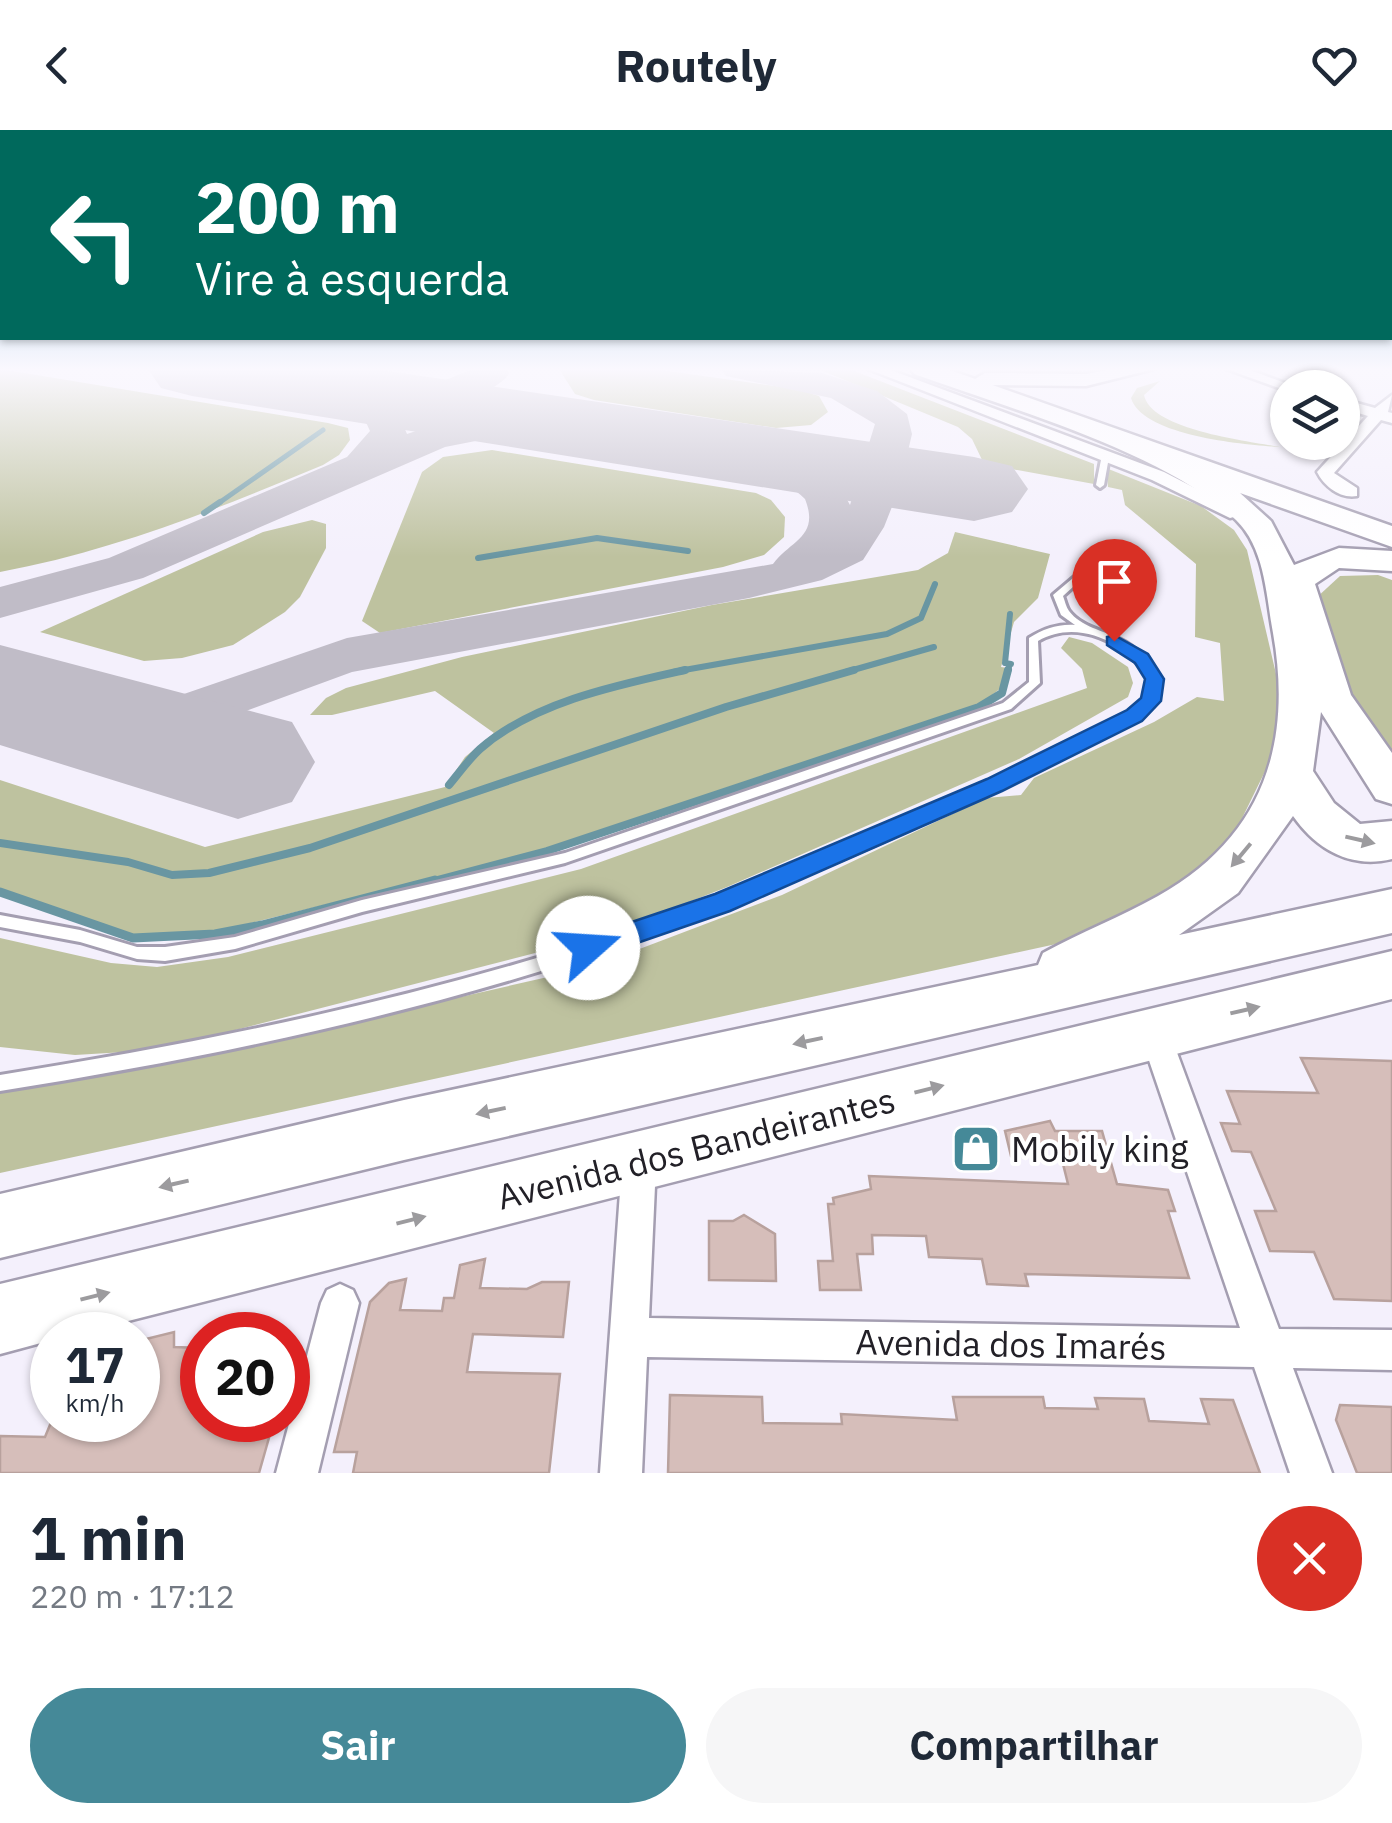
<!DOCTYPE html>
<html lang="pt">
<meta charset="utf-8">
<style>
body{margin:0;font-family:"IBM Plex Sans",sans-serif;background:#f6f6f7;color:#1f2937;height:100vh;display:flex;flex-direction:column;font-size:38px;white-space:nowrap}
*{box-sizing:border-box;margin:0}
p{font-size:32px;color:#747a83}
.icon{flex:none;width:55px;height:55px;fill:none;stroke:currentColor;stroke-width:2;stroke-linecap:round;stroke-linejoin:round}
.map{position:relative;height:1343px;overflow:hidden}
.drawer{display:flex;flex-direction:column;background:#fff;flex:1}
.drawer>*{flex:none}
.guide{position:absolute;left:0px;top:0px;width:1392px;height:210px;box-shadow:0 2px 8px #0004;background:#00695c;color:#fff;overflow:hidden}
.tools{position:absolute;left:1270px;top:240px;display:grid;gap:20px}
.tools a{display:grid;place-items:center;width:90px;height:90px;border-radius:50%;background:#fff;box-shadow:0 2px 8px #0004;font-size:50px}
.speed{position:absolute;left:30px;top:1182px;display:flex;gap:20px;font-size:50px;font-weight:700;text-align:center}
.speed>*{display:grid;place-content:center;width:130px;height:130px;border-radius:50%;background:#fff;box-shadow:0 2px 8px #0004;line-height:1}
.speed small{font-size:25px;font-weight:400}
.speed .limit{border:15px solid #d22;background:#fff;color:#111}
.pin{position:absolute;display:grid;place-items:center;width:85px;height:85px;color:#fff;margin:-102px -42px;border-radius:50% 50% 50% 0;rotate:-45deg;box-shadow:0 0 10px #0007}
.pin .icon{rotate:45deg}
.me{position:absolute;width:110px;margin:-55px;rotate:71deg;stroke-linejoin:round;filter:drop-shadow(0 0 8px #0008)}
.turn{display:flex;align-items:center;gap:35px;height:210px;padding:0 30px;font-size:45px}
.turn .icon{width:130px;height:130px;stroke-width:2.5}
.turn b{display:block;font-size:70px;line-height:85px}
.round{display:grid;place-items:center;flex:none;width:105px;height:105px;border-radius:52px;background:#f6f6f7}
.overview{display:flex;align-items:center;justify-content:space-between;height:170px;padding:0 30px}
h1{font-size:60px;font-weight:800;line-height:75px}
.primary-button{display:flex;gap:20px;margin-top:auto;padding:20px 30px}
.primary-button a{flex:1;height:115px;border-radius:60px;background:#458998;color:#fff;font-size:40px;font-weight:800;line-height:115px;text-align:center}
.primary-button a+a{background:#f6f6f7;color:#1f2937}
header{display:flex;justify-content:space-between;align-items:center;height:130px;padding:0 30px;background:#fff;font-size:45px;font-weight:800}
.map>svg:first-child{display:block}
.green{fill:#bec29f}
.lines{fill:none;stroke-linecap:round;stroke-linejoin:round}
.stream-far3{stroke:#6996a2;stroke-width:5}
.stream-far2{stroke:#6996a2;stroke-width:6}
.stream-far1{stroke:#6996a2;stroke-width:8}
.stream{stroke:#6996a2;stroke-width:9}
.taxiway{fill:#c0bcc7;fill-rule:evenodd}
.runway{fill:#c0bcc7;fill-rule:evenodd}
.building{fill:#d6beba;stroke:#b8a19d;stroke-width:2.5}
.lane-casing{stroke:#a49eb1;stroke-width:6}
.street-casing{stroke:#a49eb1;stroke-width:5}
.secondary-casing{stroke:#a49eb1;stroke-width:5}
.highway-casing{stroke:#a49eb1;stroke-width:5}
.lane{fill:#fff;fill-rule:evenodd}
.street{fill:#fff;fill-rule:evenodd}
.secondary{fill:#fff;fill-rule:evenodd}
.highway{fill:#fff;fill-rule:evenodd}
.oneway{fill:#9c9b9e}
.route{fill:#1a73e8;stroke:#114b97;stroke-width:2.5}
.labels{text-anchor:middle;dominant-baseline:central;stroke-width:8;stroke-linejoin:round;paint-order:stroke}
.near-street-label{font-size:35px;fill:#222027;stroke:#fff}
.near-poi-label{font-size:35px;fill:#222027;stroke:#fff;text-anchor:start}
</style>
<header><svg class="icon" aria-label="back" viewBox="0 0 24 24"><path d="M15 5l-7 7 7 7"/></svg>Routely<svg class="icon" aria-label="heart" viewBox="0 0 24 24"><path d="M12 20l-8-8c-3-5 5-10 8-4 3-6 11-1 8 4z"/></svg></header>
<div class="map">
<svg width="1392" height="1343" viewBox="0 0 1392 1343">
<rect width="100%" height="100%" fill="#f4f0fc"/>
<g class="green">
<path d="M0,239L328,293L348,298L350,310L339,325L323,335C217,379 113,421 0,442Z"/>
<polygon points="559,239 653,239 797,259 819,266 828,282 811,295 776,298 594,270 575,264"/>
<polygon points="818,239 849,239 1094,334 1094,354 984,334 972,309 958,297"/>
<path d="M1160,251L1144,265C1151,300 1248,311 1280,317C1246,315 1142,306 1131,268L1137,258Z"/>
<polygon points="492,320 756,363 771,370 785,387 784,407 764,425 723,437 380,503 362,491 422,342 443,327"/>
<polygon points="1106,338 1201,376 1234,400 1247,420 1280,561 1275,621 1226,721 1170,769 1070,811 0,1043 0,960 148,938 592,837 782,765 986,668 1021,665 1034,648 1154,592 1197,567 1224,571 1220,513 1195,507 1196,434 1125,375 1122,360 1108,357"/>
<polygon points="312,390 326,394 326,418 300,467 285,482 233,515 182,528 144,531 40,502 263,402"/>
<polygon points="955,402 1050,424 1038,468 1014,492 1001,537 1008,538 1006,554 978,576 546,720 215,802 134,806 0,760 0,650 205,717 445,657 465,627 494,603 435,561 332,585 310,585 326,568 346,558 462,527 712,475 918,440 948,423"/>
<polygon points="1378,445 1392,450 1392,627 1355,587 1315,469 1340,446"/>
<polygon points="1069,507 1092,513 1128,537 1133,553 1128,567 1019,629 727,757 605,805 158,920 75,925 0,917 0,808 111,833 157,837 228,827 581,739 1087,558 1082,539 1061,518"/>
</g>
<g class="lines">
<polyline class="stream-far3" points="216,375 323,300"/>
<g class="stream-far2">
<polyline points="204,383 220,372"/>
<polyline points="478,428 597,408 688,421"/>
<polyline points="1010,484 1005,533 1011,534"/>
<polyline points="673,542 887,504 921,488 935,454"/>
<polyline points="846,542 934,517"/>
<polyline points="1008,542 1009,537"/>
</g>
<g class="stream-far1">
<path d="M449,655C459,643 469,629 480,619C534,572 617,555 685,540"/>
<polyline points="0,713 128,732 172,745 209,743 310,718 726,577 854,540"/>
<polyline points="426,753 547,721 979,577 1002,563 1008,540"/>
</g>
<polyline class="stream" points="0,762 133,808 215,804 262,795 435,750"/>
<g class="taxiway">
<path d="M473,239H506L509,244C493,268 424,279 396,278L407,304C456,287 513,274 565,287L571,295L565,303L501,306L445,317L143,448L0,488V457L109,428L347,327L370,301L364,288L334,264L339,256L352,253L382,267L386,260L438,253Z"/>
<path d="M721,239L822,243L877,261L907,284L912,304L899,359L884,397L863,430L822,450L749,468L352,542L181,605L117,610L72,602L63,588L72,574L92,568L181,565L347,508L773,434C791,410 820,407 805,369C782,344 732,345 718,324L724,316C766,305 831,335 850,375L875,294L831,268L726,246Z"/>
</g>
<g class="runway">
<polygon points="148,239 374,239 974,327 1012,336 1028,359 1012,382 974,391 192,266 161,258"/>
<polygon points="0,515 292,592 315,632 292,672 238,689 0,615"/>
</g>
</g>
<g class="building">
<polygon points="1301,928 1392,931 1392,1171 1334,1169 1314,1122 1270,1121 1255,1081 1276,1081 1251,1022 1232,1021 1221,993 1240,994 1227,961 1318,963"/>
<polygon points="1050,991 1055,1001 1102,1001 1117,1054 1168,1060 1175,1081 1168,1081 1189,1148 1025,1144 1028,1156 987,1154 982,1129 929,1127 926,1106 872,1105 873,1124 857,1124 861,1160 820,1160 818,1131 833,1131 828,1074 834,1074 833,1068 871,1059 869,1046 1068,1054 1058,1014 1011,1026 1005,1001"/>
<polygon points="744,1085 775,1104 776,1151 709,1150 709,1091 733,1091"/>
<polygon points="485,1129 480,1158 527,1159 542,1152 569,1152 563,1207 473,1204 467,1242 560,1244 549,1343 353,1343 357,1322 334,1322 370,1172 389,1153 406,1149 400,1180 442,1181 444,1168 454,1168 460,1135"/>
<polygon points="174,1202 174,1217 202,1218 202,1290 274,1290 259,1343 0,1343 0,1306 45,1307 52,1290 138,1290 138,1211"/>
<polygon points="670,1265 762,1267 763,1293 842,1294 841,1284 957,1290 953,1267 1043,1267 1045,1278 1098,1279 1095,1268 1144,1269 1149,1291 1209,1294 1201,1269 1233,1270 1260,1343 668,1343"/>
<polygon points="1340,1275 1392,1277 1392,1343 1357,1343 1336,1290"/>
</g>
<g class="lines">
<g class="lane-casing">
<g id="lane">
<polygon points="1102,325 1109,327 1104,355 1100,358 1096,355"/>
<path d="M1092,432L1097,435L1095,437L1063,466C1065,471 1066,477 1069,481C1081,497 1103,500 1119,509C1138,518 1149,532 1159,549C1158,555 1158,565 1155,571C1146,591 1036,639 1011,652C888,711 763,766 633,811C428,882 215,927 0,961V945C214,911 426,867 632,798C804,741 969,663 1131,582L1145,569L1149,549C1127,512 1077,488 1038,511L1040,553L1011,579L565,733L362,782L235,819L165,831L137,829L80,812L0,797V785L80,800L137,817H165L235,807L362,770L565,723L1003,573L1029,552V508C1044,499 1057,494 1075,495L1061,485L1053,465Z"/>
</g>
</g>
<g class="street-casing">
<g id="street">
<polygon points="868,239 888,239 1164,342 1245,384 1230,388 1152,350"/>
<polygon points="1226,239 1247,239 1299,258 1288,258 1287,261"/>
<path d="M1392,265L1388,282L1392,283V293L1381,290L1334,343L1357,358V366C1340,369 1324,356 1317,342L1368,286L1342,278V269L1375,278Z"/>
<polygon points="1154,886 1165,890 1169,901 1279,1199 1392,1200 1392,1240 1293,1238 1332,1343 1290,1343 1254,1237 647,1227 642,1343 600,1343 622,1034 627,1022 639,1017 651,1022 656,1034 649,1188 1240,1198 1139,901 1143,890"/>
<polygon points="340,1154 353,1160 359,1173 318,1343 276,1343 321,1173 327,1160"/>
</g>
</g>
<g class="secondary-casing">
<polygon id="secondary" points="1113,239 1154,239 1086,256 985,255 975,249 985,243 1086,244"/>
</g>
<g class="highway-casing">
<g id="highway">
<path d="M911,239H947L1392,396V417L1240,363L1271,391L1294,435L1339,418L1392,421V441L1339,438L1315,454L1351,565L1392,623V674L1376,669L1321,582L1313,641L1334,673L1360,694L1392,691V729C1351,739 1317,720 1293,686L1238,763L1179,805L1392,759V803L404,1030L0,1128V1064L404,970L1038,835L1043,823C1081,802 1121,787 1158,766C1262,708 1293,615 1273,503C1266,465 1265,418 1236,390C1165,322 1008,278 914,244Z"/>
<polygon points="1392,821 1392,869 73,1205 52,1205 52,1210 0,1224 0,1154"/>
</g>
</g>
<use href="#lane" class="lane"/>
<use href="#street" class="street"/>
<use href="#secondary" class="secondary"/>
<use href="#highway" class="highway"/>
</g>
<defs><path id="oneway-solid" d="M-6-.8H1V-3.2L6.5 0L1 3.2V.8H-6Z" transform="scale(2.5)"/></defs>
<g class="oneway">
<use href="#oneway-solid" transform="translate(1360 710) rotate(13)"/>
<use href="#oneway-solid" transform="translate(1241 725) rotate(130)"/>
<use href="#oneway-solid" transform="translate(1245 880) rotate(-13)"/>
<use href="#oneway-solid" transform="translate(808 911) rotate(168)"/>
<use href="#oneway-solid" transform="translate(929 959) rotate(-14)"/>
<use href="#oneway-solid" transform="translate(491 981) rotate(168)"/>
<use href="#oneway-solid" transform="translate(174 1054) rotate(167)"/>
<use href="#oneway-solid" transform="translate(411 1090) rotate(-14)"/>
<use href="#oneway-solid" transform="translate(95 1166) rotate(-14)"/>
</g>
<linearGradient id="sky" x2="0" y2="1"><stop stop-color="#81bce1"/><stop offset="0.56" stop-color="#faf8fe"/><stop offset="1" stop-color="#faf8fe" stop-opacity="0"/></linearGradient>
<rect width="1392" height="427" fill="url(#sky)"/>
<polygon class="route" points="1114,505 1148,524 1164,549 1161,571 1142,591 1002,661 730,781 588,830 578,827 574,818 578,810 715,764 987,649 1127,580 1141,568 1145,549 1135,533 1107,515 1107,507"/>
<defs>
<g id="shop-square" transform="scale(2.5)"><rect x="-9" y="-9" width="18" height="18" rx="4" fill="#458998" stroke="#fff"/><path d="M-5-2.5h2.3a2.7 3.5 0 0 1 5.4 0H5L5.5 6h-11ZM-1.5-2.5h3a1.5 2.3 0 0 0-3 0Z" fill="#fff"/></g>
</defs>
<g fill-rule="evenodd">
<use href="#shop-square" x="976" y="1019"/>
</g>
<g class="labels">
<g class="near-street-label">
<text transform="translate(696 1018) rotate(-14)">Avenida dos Bandeirantes</text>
<text transform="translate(1011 1214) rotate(1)">Avenida dos Imarés</text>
</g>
<g class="near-poi-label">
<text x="1011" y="1019">Mobily king</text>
</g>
</g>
</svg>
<div class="tools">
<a><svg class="icon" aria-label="layers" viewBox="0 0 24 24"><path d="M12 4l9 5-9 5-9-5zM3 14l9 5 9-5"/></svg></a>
</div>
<div class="speed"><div>17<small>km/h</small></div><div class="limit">20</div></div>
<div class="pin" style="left:1114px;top:511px;background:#d93025"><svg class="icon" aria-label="arrive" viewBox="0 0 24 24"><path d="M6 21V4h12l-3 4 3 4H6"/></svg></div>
<svg class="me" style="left:588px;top:818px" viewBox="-20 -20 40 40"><circle r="19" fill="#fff"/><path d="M0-13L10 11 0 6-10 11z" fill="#1a73e8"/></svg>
<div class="guide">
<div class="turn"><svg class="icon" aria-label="left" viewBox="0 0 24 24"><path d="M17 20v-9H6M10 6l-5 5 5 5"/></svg><div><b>200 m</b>Vire à esquerda</div></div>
</div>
</div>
<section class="drawer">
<div class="overview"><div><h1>1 min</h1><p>220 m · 17:12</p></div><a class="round" style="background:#d93025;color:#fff"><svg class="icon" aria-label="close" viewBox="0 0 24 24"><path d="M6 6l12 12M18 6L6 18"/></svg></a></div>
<div class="primary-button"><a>Sair</a><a>Compartilhar</a></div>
</section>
